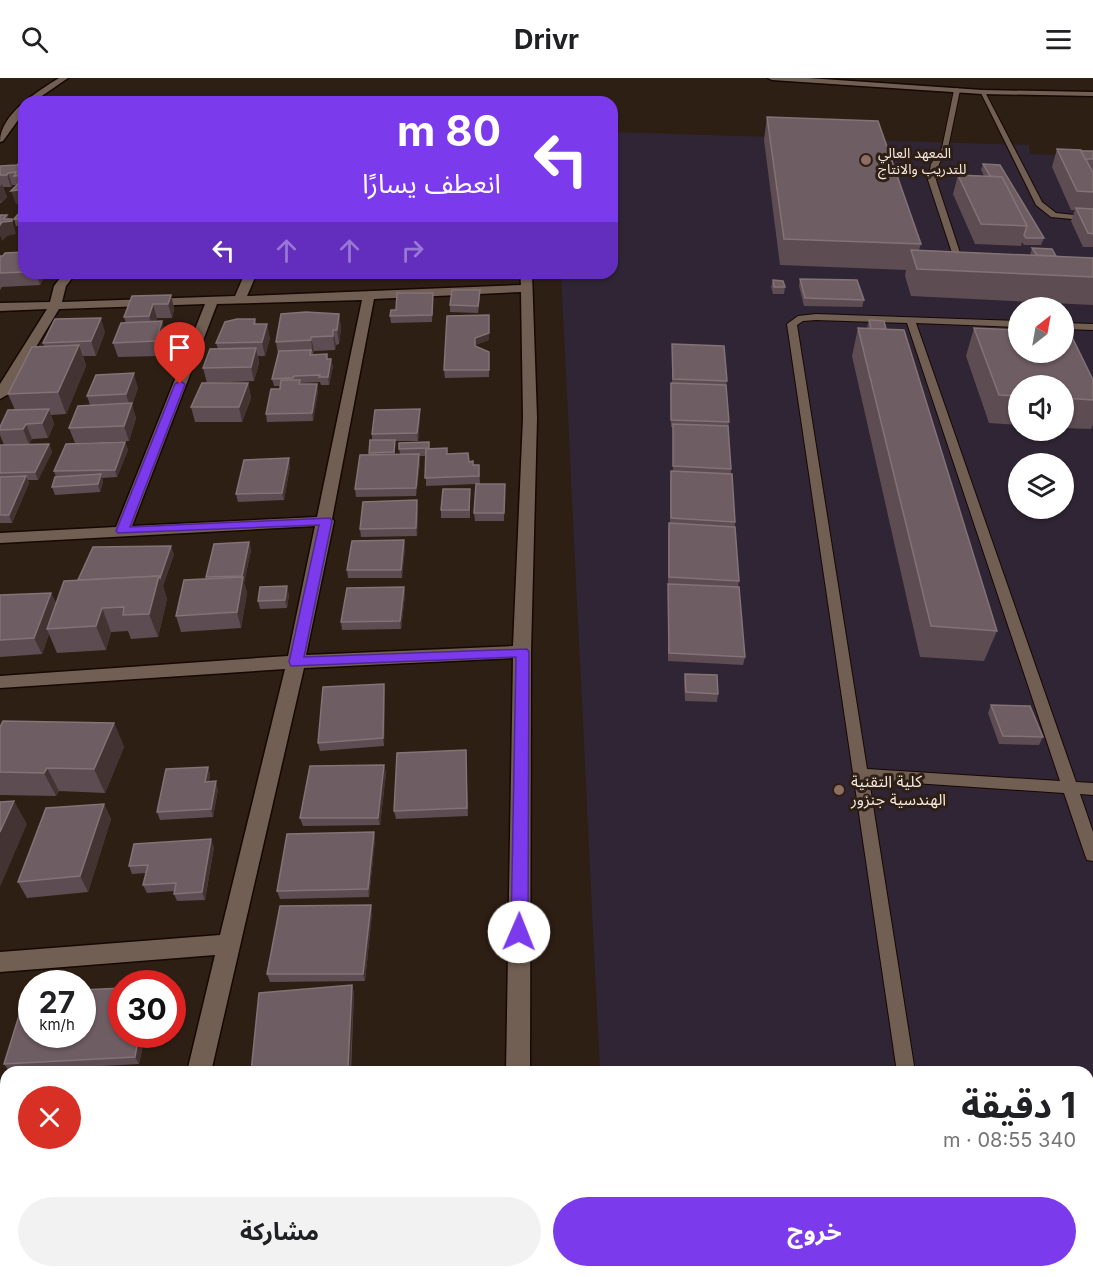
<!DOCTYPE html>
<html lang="ar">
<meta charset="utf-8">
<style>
body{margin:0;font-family:Inter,"Noto Sans Arabic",sans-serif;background:#f2f2f2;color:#202124;direction:rtl;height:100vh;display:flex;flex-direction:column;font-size:22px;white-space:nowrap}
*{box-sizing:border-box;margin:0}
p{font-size:20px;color:#757577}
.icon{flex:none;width:33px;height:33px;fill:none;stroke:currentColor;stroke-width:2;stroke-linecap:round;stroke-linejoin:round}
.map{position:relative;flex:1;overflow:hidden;direction:ltr}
.details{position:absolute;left:0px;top:988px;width:1094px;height:212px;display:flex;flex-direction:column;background:#fff;border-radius:18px 18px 0 0;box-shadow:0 2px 4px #0004;direction:rtl}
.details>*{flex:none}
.banner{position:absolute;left:18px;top:18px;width:600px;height:183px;border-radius:18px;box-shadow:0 2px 4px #0004;direction:rtl;background:#7c3aed;color:#fff;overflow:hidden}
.needle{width:39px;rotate:31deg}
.tools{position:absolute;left:1008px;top:219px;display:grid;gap:12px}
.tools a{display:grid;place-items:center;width:66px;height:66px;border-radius:50%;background:#fff;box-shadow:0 2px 4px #0004;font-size:30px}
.speed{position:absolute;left:18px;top:892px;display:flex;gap:12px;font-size:30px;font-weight:700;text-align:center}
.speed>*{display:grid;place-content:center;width:78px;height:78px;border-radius:50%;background:#fff;box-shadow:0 2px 4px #0004;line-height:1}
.speed small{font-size:15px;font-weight:400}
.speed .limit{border:9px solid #d22;background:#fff;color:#111}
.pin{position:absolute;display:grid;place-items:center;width:51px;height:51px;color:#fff;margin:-62px -26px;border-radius:50% 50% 50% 0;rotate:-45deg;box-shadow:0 0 6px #0007}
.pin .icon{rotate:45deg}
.me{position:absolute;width:66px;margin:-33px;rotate:1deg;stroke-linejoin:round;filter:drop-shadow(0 0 4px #0008)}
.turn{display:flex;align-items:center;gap:21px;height:126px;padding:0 18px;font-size:27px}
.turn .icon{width:78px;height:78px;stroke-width:2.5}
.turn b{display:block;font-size:42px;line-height:51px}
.lanes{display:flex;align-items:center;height:57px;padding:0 18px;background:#0003;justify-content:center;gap:30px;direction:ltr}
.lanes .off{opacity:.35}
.round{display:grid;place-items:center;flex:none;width:63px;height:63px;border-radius:32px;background:#f2f2f2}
.head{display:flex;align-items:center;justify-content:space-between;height:102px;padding:0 18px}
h1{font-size:36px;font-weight:700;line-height:45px}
.action{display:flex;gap:12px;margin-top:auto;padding:12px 18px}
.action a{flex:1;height:69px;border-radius:36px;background:#7c3aed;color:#fff;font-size:24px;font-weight:700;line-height:69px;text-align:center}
.action a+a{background:#f2f2f2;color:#202124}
header{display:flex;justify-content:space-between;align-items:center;height:78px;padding:0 18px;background:#fff;font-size:27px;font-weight:700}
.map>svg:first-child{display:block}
.education{fill:#302534;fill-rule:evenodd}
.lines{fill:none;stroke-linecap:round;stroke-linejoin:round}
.lane-casing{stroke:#160802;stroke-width:2}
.street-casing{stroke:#160802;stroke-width:3}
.lane{fill:#715f53;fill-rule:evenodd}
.street{fill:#715f53;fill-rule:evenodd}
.wall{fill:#5e4c53}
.shaded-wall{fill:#433}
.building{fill:#6e5d62;stroke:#837276;stroke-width:1.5}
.route{fill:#7c3aed;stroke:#51269a;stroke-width:1.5}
.education-dot{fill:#8d6e63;stroke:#2e1f14;stroke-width:2}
.labels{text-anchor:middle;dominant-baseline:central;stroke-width:6;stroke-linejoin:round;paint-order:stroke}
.far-poi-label{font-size:14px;fill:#f3e8e1;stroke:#2e1f14;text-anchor:start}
.poi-label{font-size:16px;fill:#f3e8e1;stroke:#2e1f14;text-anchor:start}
</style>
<header><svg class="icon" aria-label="menu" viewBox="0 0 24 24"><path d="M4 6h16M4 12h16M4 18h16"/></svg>Drivr<svg class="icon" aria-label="search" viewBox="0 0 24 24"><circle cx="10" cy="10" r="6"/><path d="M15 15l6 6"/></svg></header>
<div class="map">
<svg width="1093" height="1199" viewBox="0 0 1093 1199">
<rect width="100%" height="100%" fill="#2e1f14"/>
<path class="education" d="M612,54L1029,67L1030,76L1093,79V1199H610V1194H1088V994H600L561,195H612ZM1018,230H1064V274H1018ZM1018,308H1064V352H1018ZM1018,386H1064V430H1018Z"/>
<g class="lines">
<g class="lane-casing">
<g id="lane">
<polygon points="957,10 960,12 948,70 939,86 936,102 964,187 960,189 956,187 928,102 931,86 942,70 954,12"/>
<polygon points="980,13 985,14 1042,124 1056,135 1093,139 1093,143 1051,139 1036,127"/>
<path d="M816,236L1018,243V249L916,245L1076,704L1093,705V717L1080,716L1093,754V783L1087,782L1085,777L1064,715L869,702L915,994H897L787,246L798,238ZM816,242L907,245L1060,703L867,691L797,247L803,243Z"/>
<polygon points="1064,245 1093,246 1093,252 1064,251"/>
<polygon points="926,1194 946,1194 948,1199 926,1199"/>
</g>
</g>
<g class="street-casing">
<g id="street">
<path d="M59,0H68L33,24H24V34L3,63L0,64C0,36 37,14 59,0Z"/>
<polygon points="768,0 808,0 982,12 1093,14 1093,18 982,16 772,2"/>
<path d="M64,195H76L66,208L62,224L235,218L245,195H257L247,218L521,207L520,195H532L537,340L531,574L530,994H506L513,580L304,590L211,994H187L215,877L0,894V874L220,857L285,591L0,610V598L288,578L315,448L0,465V455L116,449L205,226L59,231L7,317L0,321V306L47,231L0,233V225L50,224L54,208ZM521,214L523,340L513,568L306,577L334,443L332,441L374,221ZM362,222L317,439L132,448L217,226Z"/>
<polygon points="138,1194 166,1194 165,1199 137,1199"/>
<rect x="501" y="1194" width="28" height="5"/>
</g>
</g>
<use href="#lane" class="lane"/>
<use href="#street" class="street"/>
</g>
<g class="wall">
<polygon points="767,39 921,166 919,172 1030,177 1032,170 1056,178 1093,180 1093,227 911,218 905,198 906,192 780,187 764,62"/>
<polygon points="1057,71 1093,73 1093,94 1092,94 1093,95 1093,169 1083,169 1071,143 1075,132 1071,132 1052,89"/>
<polygon points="983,86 1044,160 1041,167 1024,167 1022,164 1021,168 975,166 953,116 958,97 984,98 981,92"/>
<polygon points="0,88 24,97 24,125 16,126 17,107 12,107 11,109 3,109 7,119 1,125 0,125"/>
<polygon points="24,134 24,148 16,148 14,141"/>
<polygon points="24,174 24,195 46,195 40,207 2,209 0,212 0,178"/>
<polygon points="387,195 441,195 441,198 388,199"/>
<polygon points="800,201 864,222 862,229 804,228 799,208"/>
<polygon points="773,202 785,209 784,216 773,216 771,209"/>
<polygon points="433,215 432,244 391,245 390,238 396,232"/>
<polygon points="171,217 174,231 172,240 157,240 156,243 162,243 166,257 160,278 118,279 113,265 126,245 124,239"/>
<polygon points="480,219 478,235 450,234 450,227"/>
<polygon points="339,236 341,250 339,266 336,267 335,272 314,273 313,276 328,281 333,288 329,307 321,307 320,304 300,305 300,306 318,313 313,343 267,344 266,336 280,308 274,308 272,301 278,276 276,264"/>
<polygon points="447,238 489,262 475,267 475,269 489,274 489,299 445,300 444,292"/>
<polygon points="255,241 256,246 270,260 265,278 258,278 259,285 254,303 207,305 203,290 218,271 216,265"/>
<polygon points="869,242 886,251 997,553 984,583 920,579 852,278 858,250 867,250"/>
<polygon points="974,250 1093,302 1093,347 1091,351 1064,350 1064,308 1018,308 1018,347 989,345 966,278"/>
<polygon points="105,254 96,278 83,278 86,288 66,336 51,337 54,346 48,360 32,361 29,366 49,366 52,374 38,402 28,402 29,405 12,445 0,445 0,367 4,367 0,357 0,349 15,332 8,316 44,268 43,265"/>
<polygon points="672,266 727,303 726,307 729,344 728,351 731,391 731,396 735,444 735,449 739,503 738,509 745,579 743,587 668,583 668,453 669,445 670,446 670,400 671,393 673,393 673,349 671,349 670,313 671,305 672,305"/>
<polygon points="248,305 251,320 242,344 195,344 191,329"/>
<polygon points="138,310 132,327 136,340 129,363 75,365 69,350 90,327 87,318"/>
<polygon points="420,338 418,363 395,363 395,376 400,376 399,371 429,371 469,384 473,387 479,387 480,406 505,406 504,443 475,443 474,435 476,406 426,408 426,378 419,378 420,384 416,418 356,419 355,411 369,377 372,362 372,356"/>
<polygon points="125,364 128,372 117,399 102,400 103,404 100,414 55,417 52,409 56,399 54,393"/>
<polygon points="290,388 284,422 238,424 236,416"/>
<polygon points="470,411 470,440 441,440 441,432"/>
<polygon points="418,430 417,458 361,459 360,451"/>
<polygon points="249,464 251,472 244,505 247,515 241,550 181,554 176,538 206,501 206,499"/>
<polygon points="405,470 402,500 348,500 347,492"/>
<polygon points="174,476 163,508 167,521 158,559 131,561 128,553 111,554 106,572 57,575 49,556 42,576 0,579 0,517 51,515 56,526 78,502"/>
<polygon points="404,509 405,517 401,551 342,552 341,544"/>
<polygon points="289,516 287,530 260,531 258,523"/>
<polygon points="685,596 718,616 717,624 685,623 684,604"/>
<polygon points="384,606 385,614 384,668 320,673 318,665"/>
<polygon points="991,627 1043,659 1039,667 999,666 988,635"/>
<polygon points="114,645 124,669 105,715 59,713 56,718 0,717 0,649"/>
<polygon points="466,672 468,738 396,741 394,733"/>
<polygon points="384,687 386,695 380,747 303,748 300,740"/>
<polygon points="208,689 210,697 209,704 218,711 213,739 160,742 157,734"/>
<polygon points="104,726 111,741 88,814 27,820 18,804"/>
<polygon points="374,754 375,762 369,819 280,821 277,813"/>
<polygon points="214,769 205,822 177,823 174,816 174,813 147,815 143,807 146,795 132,796 129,788"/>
<polygon points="371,827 372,835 365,903 270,904 267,896"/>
<polygon points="352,907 354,915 351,994 251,994"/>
<polygon points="122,957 145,957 139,986 9,993 4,986"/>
<rect x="0" y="1017" width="6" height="100"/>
</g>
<g class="shaded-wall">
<polygon points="8,95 12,107 11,109 7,97"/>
<polygon points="2,106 7,119 1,125 0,122 0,109"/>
<polygon points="24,111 24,125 16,126 11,113"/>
<polygon points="7,137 10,143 12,141 16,156 7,158 2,163 0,157 0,147"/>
<polygon points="36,195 46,195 40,207"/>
<polygon points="171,217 174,231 172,240 168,226"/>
<polygon points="153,226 157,240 153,252 149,238"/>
<polygon points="339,236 341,250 339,266 337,252"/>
<polygon points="489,237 489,262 475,267 475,276 475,260"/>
<polygon points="101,240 105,254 96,278 91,263"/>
<polygon points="162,243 166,257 160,278 156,263"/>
<polygon points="267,246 270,260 265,278 262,264"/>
<polygon points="333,252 336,267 335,272 333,258"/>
<polygon points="311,259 314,273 313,277 311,262"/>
<polygon points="79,267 86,288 66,336 58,314"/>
<polygon points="256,270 259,285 254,303 251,289"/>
<polygon points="331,281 333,288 329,307 328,299"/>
<polygon points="134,295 138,310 132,327 136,340 129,363 124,348 130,329 126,316"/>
<polygon points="248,305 251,320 242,344 239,329"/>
<polygon points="317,306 318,313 313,343 312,335"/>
<polygon points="49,331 54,346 48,360 42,345"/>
<polygon points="420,331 420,338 418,363 417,355"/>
<polygon points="26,346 32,361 29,366 23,351"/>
<polygon points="125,364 128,372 117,399 115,392"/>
<polygon points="49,366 52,374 38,402 35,394"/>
<polygon points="419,376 420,384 416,418 416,410"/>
<polygon points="289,380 290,388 284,422 282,415"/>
<polygon points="101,396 103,404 100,414 98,406"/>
<polygon points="26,398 29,405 12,445 9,437"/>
<polygon points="417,422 418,430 417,458 416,450"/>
<polygon points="404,462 405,470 402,500 401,492"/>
<polygon points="249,464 251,472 244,505 247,515 241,550 237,534 242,500 242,498"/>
<polygon points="171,468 174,476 163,508 167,521 158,559 149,536 159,498"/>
<polygon points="287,508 289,516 287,530 285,522"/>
<polygon points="404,509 405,517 401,551 400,543"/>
<polygon points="51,515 57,531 47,551 49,556 42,576 34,560"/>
<polygon points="102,530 111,554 106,572 96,548"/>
<polygon points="384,606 385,614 384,668 383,660"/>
<polygon points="114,645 124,669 105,715 94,691"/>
<polygon points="384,687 386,695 380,747 378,740"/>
<polygon points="208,689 210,697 208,712 205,704"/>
<polygon points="47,690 59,713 56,718 44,695"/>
<polygon points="216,703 218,711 213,739 211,731"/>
<polygon points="14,723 27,746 0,809 0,754"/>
<polygon points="104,726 111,741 88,814 80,798"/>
<polygon points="374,754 375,762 369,819 368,811"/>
<polygon points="211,761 214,769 205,822 202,814"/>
<polygon points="371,827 372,835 365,903 363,896"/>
<polygon points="352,907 354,915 350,994 348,989"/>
<polygon points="139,957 145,957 139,986 135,979"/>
<polygon points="69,1194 76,1194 75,1199 68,1199"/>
<polygon points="323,1194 326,1194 325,1199 323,1199"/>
</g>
<g class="building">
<polygon points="767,39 878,43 921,166 784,161"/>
<polygon points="1057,71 1081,72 1093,95 1093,114 1077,113"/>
<polygon points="1081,73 1093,73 1093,81 1085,81"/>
<polygon points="20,84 24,84 24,97 14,98 16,94 8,95 7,97 0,97 0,88 17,87"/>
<polygon points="983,86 1000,87 1044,160 1026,160 1024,157 1027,148 1002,99 990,98"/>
<polygon points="958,97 1002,99 1027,148 981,146"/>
<polygon points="21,103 24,103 24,111 11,113"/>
<polygon points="1076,130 1093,131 1093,156 1088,155"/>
<polygon points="20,134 24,134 24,141 14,141"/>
<polygon points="0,137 7,137 3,141 12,141 12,143 2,144 0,147"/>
<polygon points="1032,170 1052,171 1056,178 1037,177"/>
<polygon points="911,172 1093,180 1093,199 917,191"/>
<polygon points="24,174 24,194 0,195 0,178 3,178 5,175"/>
<polygon points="800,201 857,202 864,222 805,220"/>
<polygon points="773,202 783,203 785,209 774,209"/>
<polygon points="452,212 480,212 478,228 450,227"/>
<polygon points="397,215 433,215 432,237 390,238 391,232 396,232"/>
<polygon points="171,217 168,226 153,226 149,238 124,239 132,218"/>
<polygon points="306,234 339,236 337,252 333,252 333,258 311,259 311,262 276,264 281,236"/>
<polygon points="489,237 489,255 475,260 475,268 489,274 489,292 444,292 447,238"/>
<polygon points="101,240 91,263 43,265 55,241"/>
<polygon points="237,241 255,241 254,246 267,246 262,264 216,265 225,244"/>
<polygon points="869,242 884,243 886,251 871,251"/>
<polygon points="162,243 156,263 113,265 121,245"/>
<polygon points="858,250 904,252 997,553 931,548"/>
<polygon points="974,250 1018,252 1018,274 1064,274 1064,254 1070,255 1093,302 1093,322 1064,320 1064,308 1018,308 1018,318 999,317"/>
<polygon points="672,266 724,268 727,303 673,301"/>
<polygon points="79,267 58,314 8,316 32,269"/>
<polygon points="256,270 251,289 203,290 210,271"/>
<polygon points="311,272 310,277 327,276 327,281 331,281 328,299 319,299 320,297 294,298 293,300 272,301 279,273"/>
<polygon points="134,295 126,316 87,318 96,297"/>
<polygon points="281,302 300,302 299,306 317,306 312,335 266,336 271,311 280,311"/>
<polygon points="202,305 248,305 239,329 191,329"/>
<polygon points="671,305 726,307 729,344 671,342"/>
<polygon points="132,325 124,348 69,350 78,328"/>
<polygon points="49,331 42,345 26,346 23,351 0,352 0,349 8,332"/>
<polygon points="420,331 417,355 372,356 375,332"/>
<polygon points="673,346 728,348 731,391 673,388"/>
<polygon points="370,362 395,362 394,374 369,375"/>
<polygon points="125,364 115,392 54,393 66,366"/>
<polygon points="429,364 429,370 399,371 399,365"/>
<polygon points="49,366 35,394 0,395 0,367"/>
<polygon points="447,370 447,376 468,375 469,384 473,383 473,387 479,387 479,398 425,400 426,371"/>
<polygon points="419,376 416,410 355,411 360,377"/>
<polygon points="289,380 282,415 236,416 244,382"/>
<polygon points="671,393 732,396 735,444 671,440"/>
<polygon points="101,396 98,406 52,409 55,399"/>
<polygon points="26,398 9,437 0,437 0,399"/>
<polygon points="476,406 505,406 504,435 474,435"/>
<polygon points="443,411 470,411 469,432 441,432"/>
<polygon points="417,422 416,450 360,451 363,424"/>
<polygon points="669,445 735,449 739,503 669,499"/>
<polygon points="404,462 401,492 347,492 352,463"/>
<polygon points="249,464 242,498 206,499 214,466"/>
<polygon points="171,468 160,500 159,498 78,502 93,469"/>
<polygon points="159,498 149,536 123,537 124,529 102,530 96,548 47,551 64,503"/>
<polygon points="243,499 237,534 176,538 184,502"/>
<polygon points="668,506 739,509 745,579 669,575"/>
<polygon points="287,508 285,522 258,523 260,509"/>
<polygon points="404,509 400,543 341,544 347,510"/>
<polygon points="51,515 34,560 0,562 0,517"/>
<polygon points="685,596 717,597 718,616 686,614"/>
<polygon points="384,606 383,660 318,665 323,609"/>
<polygon points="991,627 1030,628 1043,659 1003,658"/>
<polygon points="3,643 114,645 94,691 47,690 44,695 0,694 0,649"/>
<polygon points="466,672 467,730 394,733 397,675"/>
<polygon points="384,687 378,740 300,740 310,688"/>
<polygon points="208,689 205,704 216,703 211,731 157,734 166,691"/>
<polygon points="14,723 0,754 0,724"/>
<polygon points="104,726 80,798 18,804 46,730"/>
<polygon points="374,754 368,811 277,813 287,756"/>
<polygon points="211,761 202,814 174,816 176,805 143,807 148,787 129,788 134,766"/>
<polygon points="371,827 363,896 267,896 280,828"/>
<polygon points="352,907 348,989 290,994 251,994 259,915"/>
<polygon points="122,910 122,957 139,957 135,979 4,986 26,915 32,915 32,957 82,957 82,912"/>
<rect x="0" y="1017" width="6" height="93"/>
<polygon points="0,1133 6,1133 6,1194 69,1194 68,1199 0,1199"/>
<rect x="231" y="1194" width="92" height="5"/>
</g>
<polygon class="route" points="180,303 185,306 130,449 330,440 332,443 304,579 527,571 529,574 528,854 525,860 519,862 513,860 511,854 516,579 291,588 289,584 319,447 118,455 116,453 175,306"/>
<g class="education-dot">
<circle cx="866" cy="82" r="6"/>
<circle cx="839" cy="712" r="6"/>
</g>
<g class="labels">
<g class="far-poi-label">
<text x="878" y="74">المعهد العالي<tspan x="878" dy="16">للتدريب والانتاج</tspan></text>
</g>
<g class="poi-label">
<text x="851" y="703">كلية التقنية<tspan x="851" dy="18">الهندسية جنزور</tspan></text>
</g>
</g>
</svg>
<div class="tools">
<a><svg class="needle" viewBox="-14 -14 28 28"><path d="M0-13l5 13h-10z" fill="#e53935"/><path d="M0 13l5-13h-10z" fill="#757577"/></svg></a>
<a><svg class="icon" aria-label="sound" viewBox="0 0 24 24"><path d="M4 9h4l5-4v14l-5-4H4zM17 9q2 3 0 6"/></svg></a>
<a><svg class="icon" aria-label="layers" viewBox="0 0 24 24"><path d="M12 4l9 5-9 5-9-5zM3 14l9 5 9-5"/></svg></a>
</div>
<div class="speed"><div>27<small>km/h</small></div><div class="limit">30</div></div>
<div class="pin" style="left:180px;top:306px;background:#d93025"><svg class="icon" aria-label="arrive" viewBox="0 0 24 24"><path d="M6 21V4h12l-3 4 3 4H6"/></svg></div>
<svg class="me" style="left:519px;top:854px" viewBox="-20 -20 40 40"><circle r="19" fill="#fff"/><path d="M0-13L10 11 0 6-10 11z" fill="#7c3aed"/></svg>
<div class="banner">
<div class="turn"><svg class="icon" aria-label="left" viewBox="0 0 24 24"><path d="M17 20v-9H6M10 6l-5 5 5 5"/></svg><div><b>80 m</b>انعطف يسارًا</div></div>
<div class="lanes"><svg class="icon" aria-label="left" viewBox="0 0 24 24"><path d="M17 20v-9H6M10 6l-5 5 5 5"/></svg><svg class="icon off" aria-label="ahead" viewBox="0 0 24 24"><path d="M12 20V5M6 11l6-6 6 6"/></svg><svg class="icon off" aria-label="ahead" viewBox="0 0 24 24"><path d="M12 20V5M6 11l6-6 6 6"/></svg><svg class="icon off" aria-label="right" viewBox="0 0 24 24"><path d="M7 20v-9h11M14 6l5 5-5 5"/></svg></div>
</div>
<section class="details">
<div class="head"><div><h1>1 دقيقة</h1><p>340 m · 08:55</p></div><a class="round" style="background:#d93025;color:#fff"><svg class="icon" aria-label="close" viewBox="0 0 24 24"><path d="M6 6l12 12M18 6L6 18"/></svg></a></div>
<div class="action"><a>خروج</a><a>مشاركة</a></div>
</section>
</div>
